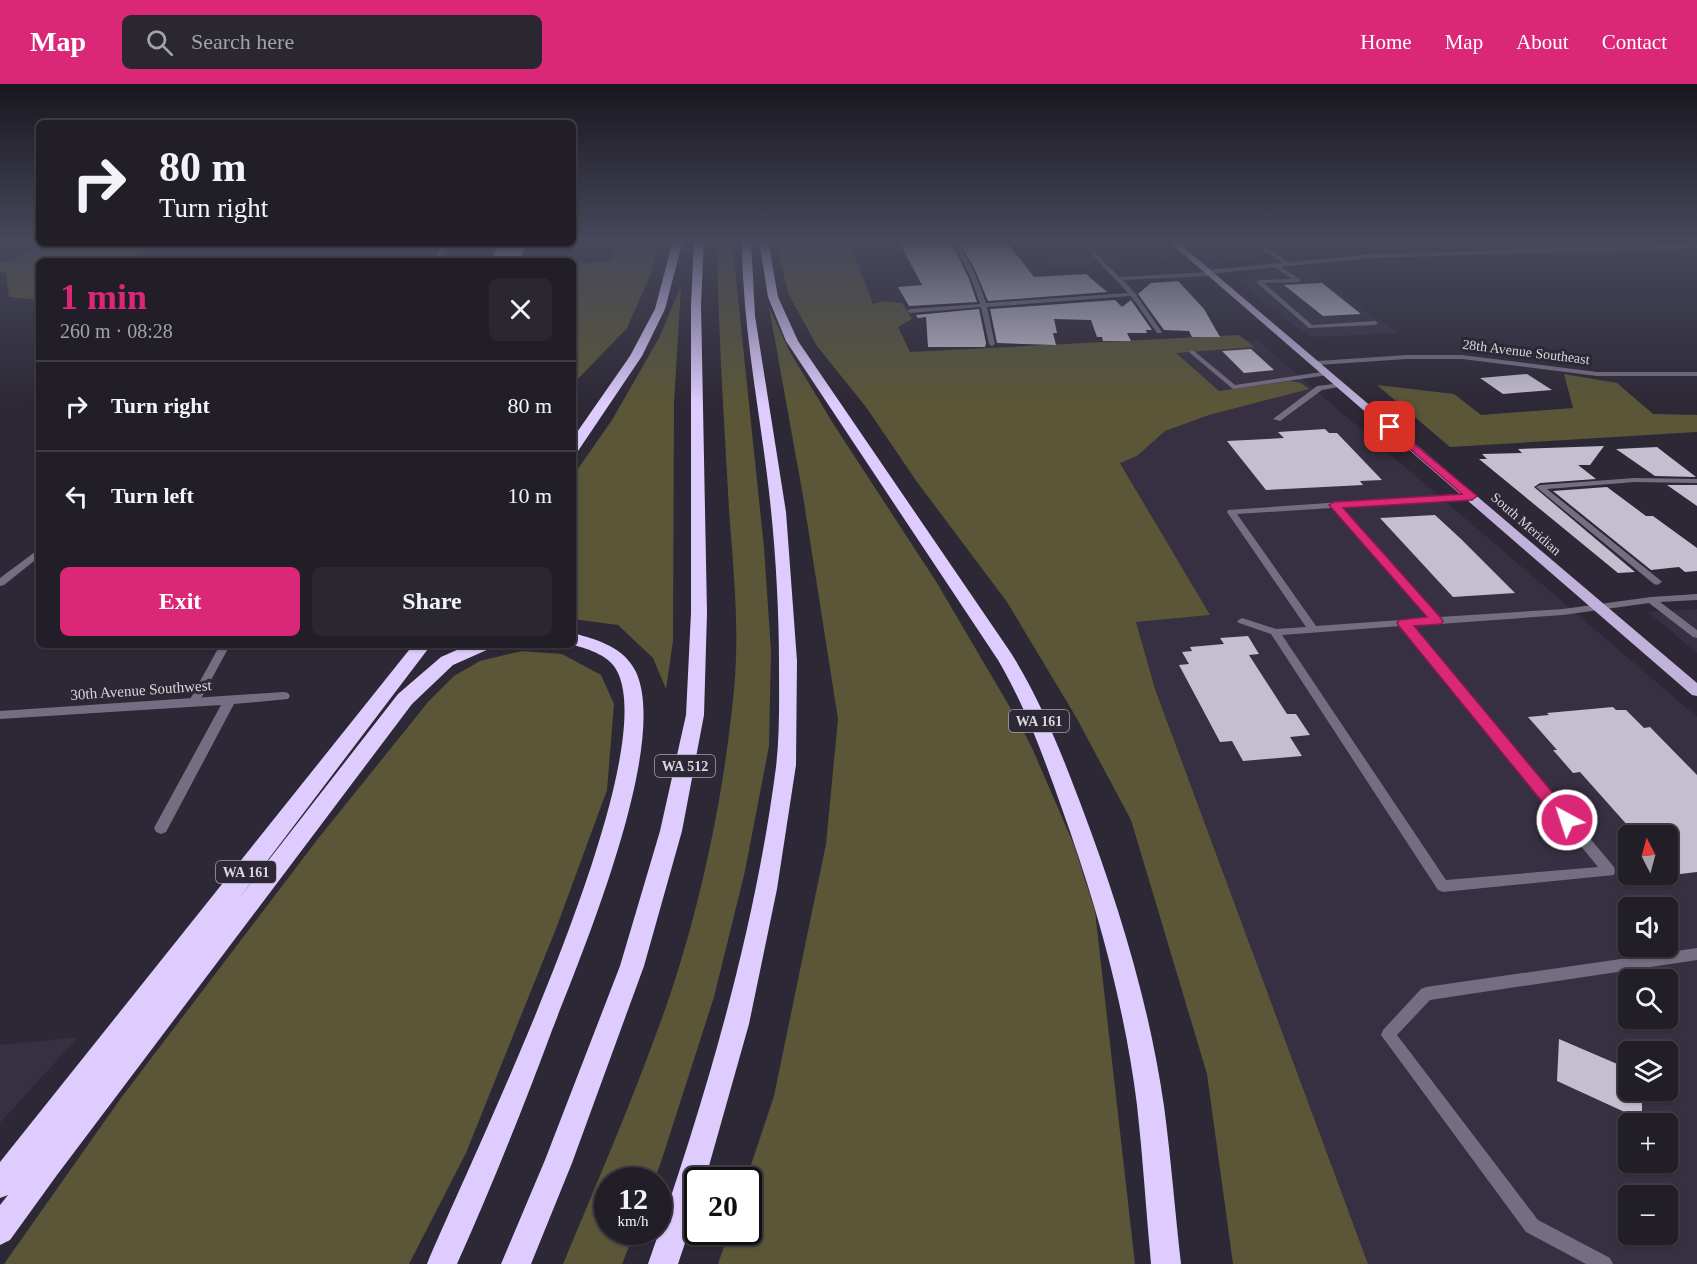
<!DOCTYPE html>
<meta charset="utf-8">
<style>
body{margin:0;font-family:Georgia,serif;background:#2a2730;color:#f1f3f6;height:100vh;display:flex;flex-direction:column;font-size:22px;white-space:nowrap}
*{box-sizing:border-box;margin:0}
p{font-size:20px;color:#a2a2a8}
.icon{flex:none;width:33px;height:33px;fill:none;stroke:currentColor;stroke-width:2;stroke-linecap:round;stroke-linejoin:round}
.map{position:relative;flex:1;overflow:hidden}
.side{position:absolute;left:36px;top:174px;width:540px;height:390px;display:flex;flex-direction:column;background:#221e28;border-radius:9px;box-shadow:0 2px 4px #0004,0 0 0 2px #3f3c45}
.side>*{flex:none}
.banner{position:absolute;left:36px;top:36px;width:540px;height:126px;border-radius:9px;box-shadow:0 2px 4px #0004,0 0 0 2px #3f3c45;background:#221e28;color:#f1f3f6;overflow:hidden}
.needle{width:39px;rotate:354deg}
.fabs{position:absolute;left:1618px;top:741px;display:grid;gap:12px}
.fabs a{display:grid;place-items:center;width:60px;height:60px;border-radius:9px;background:#221e28;box-shadow:0 2px 4px #0004,0 0 0 2px #3f3c45;font-size:30px}
.speed{position:absolute;left:594px;top:1083px;display:flex;gap:12px;font-size:30px;font-weight:700;text-align:center}
.speed>*{display:grid;place-content:center;width:78px;height:78px;border-radius:50%;background:#221e28;box-shadow:0 2px 4px #0004,0 0 0 2px #3f3c45;line-height:1}
.speed small{font-size:15px;font-weight:400}
.speed .limit{border:3px solid #111;border-radius:9px;background:#fff;color:#111}
.pin{position:absolute;display:grid;place-items:center;width:51px;height:51px;color:#fff;margin:-26px;border-radius:12px;box-shadow:0 3px 9px #0006}
.me{position:absolute;width:66px;margin:-33px;rotate:320deg;stroke-linejoin:round;filter:drop-shadow(0 0 4px #0008)}
.turn{display:flex;align-items:center;gap:21px;height:126px;padding:0 24px;font-size:27px}
.turn .icon{width:78px;height:78px;stroke-width:2.5}
.turn b{display:block;font-size:42px;line-height:51px}
.round{display:grid;place-items:center;flex:none;width:63px;height:63px;border-radius:9px;background:#2a2730}
.headline{display:flex;align-items:center;justify-content:space-between;height:102px;padding:0 24px}
h1{font-size:36px;font-weight:700;line-height:45px;color:#db2777}
.cta{display:flex;gap:12px;margin-top:auto;padding:12px 24px}
.cta a{flex:1;height:69px;border-radius:9px;background:#db2777;color:#fff;font-size:24px;font-weight:700;line-height:69px;text-align:center}
.cta a+a{background:#2a2730;color:#f1f3f6}
ul{padding:0;list-style:none}
li{display:flex;align-items:center;gap:18px;height:90px;padding:0 24px;border-top:2px solid #3f3c45}
li div{flex:1}
li b{display:block;font-size:22px}
li em{font-style:normal}
header{display:flex;align-items:center;gap:36px;box-sizing:border-box;height:84px;padding:0 30px;background:#db2777;color:#fff}
header strong{font-size:28px}
nav{display:flex;gap:33px;margin-inline-start:auto;font-size:21px}
.search{width:420px;height:54px;background:#2a2730;display:flex;align-items:center;gap:15px;box-sizing:border-box;padding:0 21px;border-radius:9px;color:#a2a2a8;font-size:22px}
.map>svg:first-child{display:block}
.built{fill:#363042;fill-rule:evenodd}
.green{fill:#5a5637}
.building{fill:#c4becf}
.lines{fill:none;stroke-linecap:round;stroke-linejoin:round}
.service{fill:#756e82;fill-rule:evenodd}
.minor{fill:#756e82;fill-rule:evenodd}
.tertiary{fill:#756e82;fill-rule:evenodd}
.primary{fill:#c0b2db;fill-rule:evenodd}
.motorway{fill:#deccfe;fill-rule:evenodd}
.route{fill:#db2777;stroke:#8e194d;stroke-width:1.5}
.labels{text-anchor:middle;dominant-baseline:central;stroke-width:6;stroke-linejoin:round;paint-order:stroke}
.far-street-label{font-size:14px;fill:#d9d6de;stroke:#2d2835}
.shield{fill:#2d2835;stroke:#a5a2ab;stroke-width:1.5}
.shield-label{font-size:14px;font-weight:bold;fill:#d9d6de}
.street-label{font-size:15px;fill:#d9d6de;stroke:#2d2835}
</style>
<header>
<strong>Map</strong>
<div class="search"><svg class="icon" aria-label="search" viewBox="0 0 24 24"><circle cx="10" cy="10" r="6"/><path d="M15 15l6 6"/></svg>Search here</div>
<nav><a>Home</a><a>Map</a><a>About</a><a>Contact</a></nav>
</header>
<div class="map">
<svg width="1697" height="1180" viewBox="0 0 1697 1180">
<rect width="100%" height="100%" fill="#2d2835"/>
<g class="built">
<polygon points="1031,156 1147,156 1174,177 1052,183"/>
<polygon points="1186,156 1279,156 1278,158 1295,171 1219,178 1208,175"/>
<polygon points="1304,182 1324,199 1399,249 1313,253 1295,243 1239,197 1252,191"/>
<path d="M1257,256L1697,633V1180H1368L1155,605L1136,538L1209,531L1056,267ZM1629,752H1668V790H1629ZM1629,824H1668V862H1629ZM1629,896H1668V934H1629ZM1629,968H1668V1006H1629ZM1629,1040H1668V1078H1629ZM1629,1112H1668V1150H1629Z"/>
<polygon points="1697,525 1697,569 1648,528"/>
<polygon points="78,953 0,1039 0,961"/>
</g>
<g class="green">
<polygon points="622,156 661,156 650,192 627,244 573,300 573,180 609,177"/>
<path d="M717,156H732L764,464L771,567L769,662L745,787L714,913L660,1081L654,1096H608V1148H635L622,1180H563C599,1094 636,1008 667,920C702,819 726,701 735,594C739,538 733,481 729,425C724,335 718,246 717,156Z"/>
<polygon points="775,156 849,156 873,220 885,217 902,219 912,235 898,243 910,268 1239,251 1254,263 1176,269 1219,307 1290,297 1301,299 1309,305 1209,331 1165,347 1137,372 1120,379 1210,531 1136,538 1155,605 1368,1180 1233,1180 1207,990 1131,736 1076,633 1007,518 917,398 866,323 817,262 789,211"/>
<polygon points="41,159 142,159 136,171 125,177 39,177 39,216 9,213 6,189 0,188 0,178 13,177"/>
<polygon points="681,202 674,318 673,557 666,605 653,574 618,541 573,535 573,392 612,336 659,254"/>
<polygon points="769,223 790,268 834,341 937,499 1018,637 1032,664 1074,761 1095,827 1135,1180 718,1180 729,1148 748,1148 748,1096 746,1096 774,1012 826,760 838,635 803,412"/>
<polygon points="1564,290 1617,299 1653,330 1697,331 1697,348 1450,363 1377,301 1454,310 1481,331 1573,324"/>
<polygon points="522,567 562,570 601,591 614,620 607,706 557,842 466,1069 409,1180 4,1180 121,1014 317,756 428,618 454,592 480,577"/>
</g>
<g class="building">
<polygon points="898,156 950,156 969,195 977,218 909,222 898,203 922,201"/>
<polygon points="958,156 1005,156 1034,193 1086,190 1107,208 988,217 975,186"/>
<polygon points="499,159 527,159 519,177 491,177"/>
<polygon points="1178,197 1204,225 1220,253 1192,253 1189,247 1164,246 1138,210 1151,199"/>
<polygon points="1322,199 1361,230 1323,232 1284,201"/>
<polygon points="1115,216 1122,223 1131,216 1152,246 1146,246 1147,249 1127,249 1131,257 1103,257 1102,253 1097,253 1091,236 1054,235 1057,249 1053,249 1056,261 997,259 990,225"/>
<polygon points="979,225 986,259 985,263 928,263 926,233 918,234 916,231"/>
<polygon points="1251,265 1274,286 1244,289 1222,267"/>
<polygon points="1527,290 1552,306 1503,310 1480,294"/>
<polygon points="1325,345 1329,349 1337,349 1382,396 1360,397 1363,401 1266,406 1227,357 1284,354 1278,348"/>
<polygon points="1604,362 1590,381 1578,381 1596,395 1540,399 1534,403 1635,488 1618,489 1479,375 1487,375 1482,370 1522,369 1518,365"/>
<polygon points="1657,363 1666,370 1696,393 1655,392 1616,365"/>
<polygon points="1667,401 1697,401 1697,422"/>
<polygon points="1607,403 1646,432 1653,432 1697,464 1697,487 1685,488 1679,483 1651,486 1553,407"/>
<polygon points="1435,431 1461,455 1515,509 1453,513 1380,434"/>
<polygon points="1248,552 1259,570 1249,571 1287,630 1296,630 1310,651 1290,653 1302,672 1243,677 1232,657 1220,658 1179,581 1189,580 1182,568 1192,567 1190,563 1224,560 1220,554"/>
<polygon points="1613,623 1616,626 1626,626 1644,644 1650,643 1697,691 1697,788 1680,790 1676,786 1668,787 1668,752 1637,752 1580,688 1573,689 1553,666 1557,666 1528,633 1549,631 1547,629"/>
<polygon points="1559,955 1629,985 1629,1006 1642,1006 1642,1036 1557,997"/>
</g>
<g class="lines">
<g class="service">
<path d="M952,156H956C969,176 979,197 986,219L1128,209L1093,172L1092,171L1095,169L1120,193L1209,188L1212,190L1209,192L1123,196L1135,209L1162,248L1161,249H1157L1131,212L987,223L995,260L992,262L989,260L981,223L910,229L907,227L910,225L980,220L971,194Z"/>
<polygon points="1252,156 1256,156 1291,180 1286,181 1254,160"/>
<polygon points="1379,156 1399,158 1491,156 1488,158 1399,162"/>
<polygon points="1524,156 1531,156 1549,166 1544,167"/>
<polygon points="1683,156 1690,156 1697,159 1697,163"/>
<polygon points="1275,179 1301,196 1298,198 1264,199 1312,241 1375,237 1378,239 1375,241 1309,244 1256,198 1259,196 1292,195 1273,182 1273,180"/>
<polygon points="1190,267 1194,267 1235,301 1328,287 1331,289 1328,291 1233,305 1190,269"/>
<polygon points="1342,299 1346,301 1344,302 1322,306 1280,337 1273,335 1317,302"/>
<polygon points="1635,394 1697,395 1697,399 1635,398 1547,405 1660,496 1662,498 1657,501 1654,500 1536,403 1540,401"/>
<path d="M1472,409L1475,410V414L1341,423L1439,533L1563,525L1651,513L1697,510V516L1660,518L1697,546V554L1693,553L1649,519L1563,531L1412,542L1614,783L1615,787L1614,791L1443,808L1438,806L1271,550L1239,539L1237,537L1242,534L1276,545L1306,543L1227,428L1228,426ZM1332,424L1429,534L1316,542L1237,430ZM1401,542L1598,783L1446,796L1282,551Z"/>
<polygon points="220,561 230,561 197,622 189,622 188,619"/>
<polygon points="1697,864 1697,876 1430,916 1397,951 1538,1136 1610,1174 1613,1180 1586,1180 1526,1148 1381,951 1383,946 1421,905 1426,903"/>
</g>
<g class="minor">
<polygon points="443,159 449,159 440,177 434,177"/>
<polygon points="1407,271 1462,271 1597,288 1697,288 1697,292 1597,292 1462,275 1407,275 1317,281 1313,279 1317,277"/>
<polygon points="39,465 39,473 4,501 0,502 0,494"/>
<polygon points="284,608 288,609 290,612 288,615 234,620 166,748 161,750 156,748 154,744 221,621 0,635 0,627"/>
</g>
<polygon class="tertiary" points="1697,160 1697,164 1372,174 1208,190 1205,188 1208,186 1372,170"/>
<polygon class="primary" points="1167,156 1175,156 1697,599 1697,612 1692,611"/>
<g class="motorway">
<polygon points="673,156 683,156 665,225 642,272 578,367 573,368 573,354 630,272 655,225"/>
<polygon points="694,156 704,156 701,220 707,529 704,631 682,747 644,882 572,1079 531,1180 501,1180 545,1076 620,882 660,747 686,631 691,529 691,220"/>
<path d="M742,156H751L755,232L786,428L797,577L796,681L777,805L749,940L705,1096H698V1120L678,1180H648C704,1019 754,853 776,683C780,649 779,612 779,578C779,531 776,474 771,426C762,336 742,247 742,156Z"/>
<path d="M759,156H768L778,213L798,257L1011,569C1041,617 1061,668 1081,721C1118,819 1149,918 1164,1022C1171,1075 1175,1127 1181,1180H1151C1146,1127 1143,1074 1137,1021C1124,918 1096,819 1061,722C1043,671 1025,622 998,576L786,257L768,213Z"/>
<path d="M573,549C598,556 624,563 636,588C670,662 580,874 551,949C522,1027 491,1104 457,1180H427C471,1074 662,685 618,589C611,572 589,565 573,561Z"/>
<polygon points="413,561 431,561 236,818 398,610 441,573 468,561 492,561 489,565 453,581 412,620 57,1091 10,1156 0,1161 0,1121 8,1111 0,1114 0,1078"/>
</g>
</g>
<linearGradient id="sky" x2="0" y2="1"><stop stop-color="#19161d"/><stop offset="0.49" stop-color="#46485c"/><stop offset="1" stop-color="#46485c" stop-opacity="0"/></linearGradient>
<rect width="1697" height="321" fill="url(#sky)"/>
<polygon class="route" points="1390,340 1477,412 1472,416 1343,424 1441,534 1443,537 1441,540 1414,542 1572,732 1575,736 1572,741 1567,743 1561,741 1399,542 1397,539 1399,536 1427,533 1329,421 1334,418 1462,410 1387,345 1387,341"/>
<g class="labels">
<g class="far-street-label">
<text transform="translate(1526 268) rotate(7)">28th Avenue Southeast</text>
<text transform="translate(1526 440) rotate(41)">South Meridian</text>
</g>
<g class="shield">
<rect x="1009" y="626" width="60" height="22" rx="4.5"/>
<rect x="655" y="671" width="60" height="22" rx="4.5"/>
<rect x="216" y="777" width="60" height="22" rx="4.5"/>
</g>
<g class="shield-label">
<text x="1039" y="637">WA 161</text>
<text x="685" y="682">WA 512</text>
<text x="246" y="788">WA 161</text>
</g>
<g class="street-label">
<text transform="translate(141 606) rotate(-4)">30th Avenue Southwest</text>
</g>
</g>
</svg>
<div class="fabs">
<a><svg class="needle" viewBox="-14 -14 28 28"><path d="M0-13l5 13h-10z" fill="#e53935"/><path d="M0 13l5-13h-10z" fill="#a2a2a8"/></svg></a>
<a><svg class="icon" aria-label="sound" viewBox="0 0 24 24"><path d="M4 9h4l5-4v14l-5-4H4zM17 9q2 3 0 6"/></svg></a>
<a><svg class="icon" aria-label="search" viewBox="0 0 24 24"><circle cx="10" cy="10" r="6"/><path d="M15 15l6 6"/></svg></a>
<a><svg class="icon" aria-label="layers" viewBox="0 0 24 24"><path d="M12 4l9 5-9 5-9-5zM3 14l9 5 9-5"/></svg></a>
<a>+</a>
<a>−</a>
</div>
<div class="speed"><div>12<small>km/h</small></div><div class="limit">20</div></div>
<div class="pin" style="left:1390px;top:343px;background:#d93025"><svg class="icon" aria-label="arrive" viewBox="0 0 24 24"><path d="M6 21V4h12l-3 4 3 4H6"/></svg></div>
<svg class="me" style="left:1567px;top:736px" viewBox="-20 -20 40 40"><circle r="17" fill="#db2777" stroke="#fff" stroke-width="3"/><path d="M0-11L8 9 0 5-8 9z" fill="#fff"/></svg>
<div class="banner">
<div class="turn"><svg class="icon" aria-label="right" viewBox="0 0 24 24"><path d="M7 20v-9h11M14 6l5 5-5 5"/></svg><div><b>80 m</b>Turn right</div></div>
</div>
<section class="side">
<div class="headline"><div><h1>1 min</h1><p>260 m · 08:28</p></div><a class="round"><svg class="icon" aria-label="close" viewBox="0 0 24 24"><path d="M6 6l12 12M18 6L6 18"/></svg></a></div>
<ul>
<li><svg class="icon" aria-label="right" viewBox="0 0 24 24"><path d="M7 20v-9h11M14 6l5 5-5 5"/></svg><div><b>Turn right</b></div><em>80 m</em></li>
<li><svg class="icon" aria-label="left" viewBox="0 0 24 24"><path d="M17 20v-9H6M10 6l-5 5 5 5"/></svg><div><b>Turn left</b></div><em>10 m</em></li>
</ul>
<div class="cta"><a>Exit</a><a>Share</a></div>
</section>
</div>
